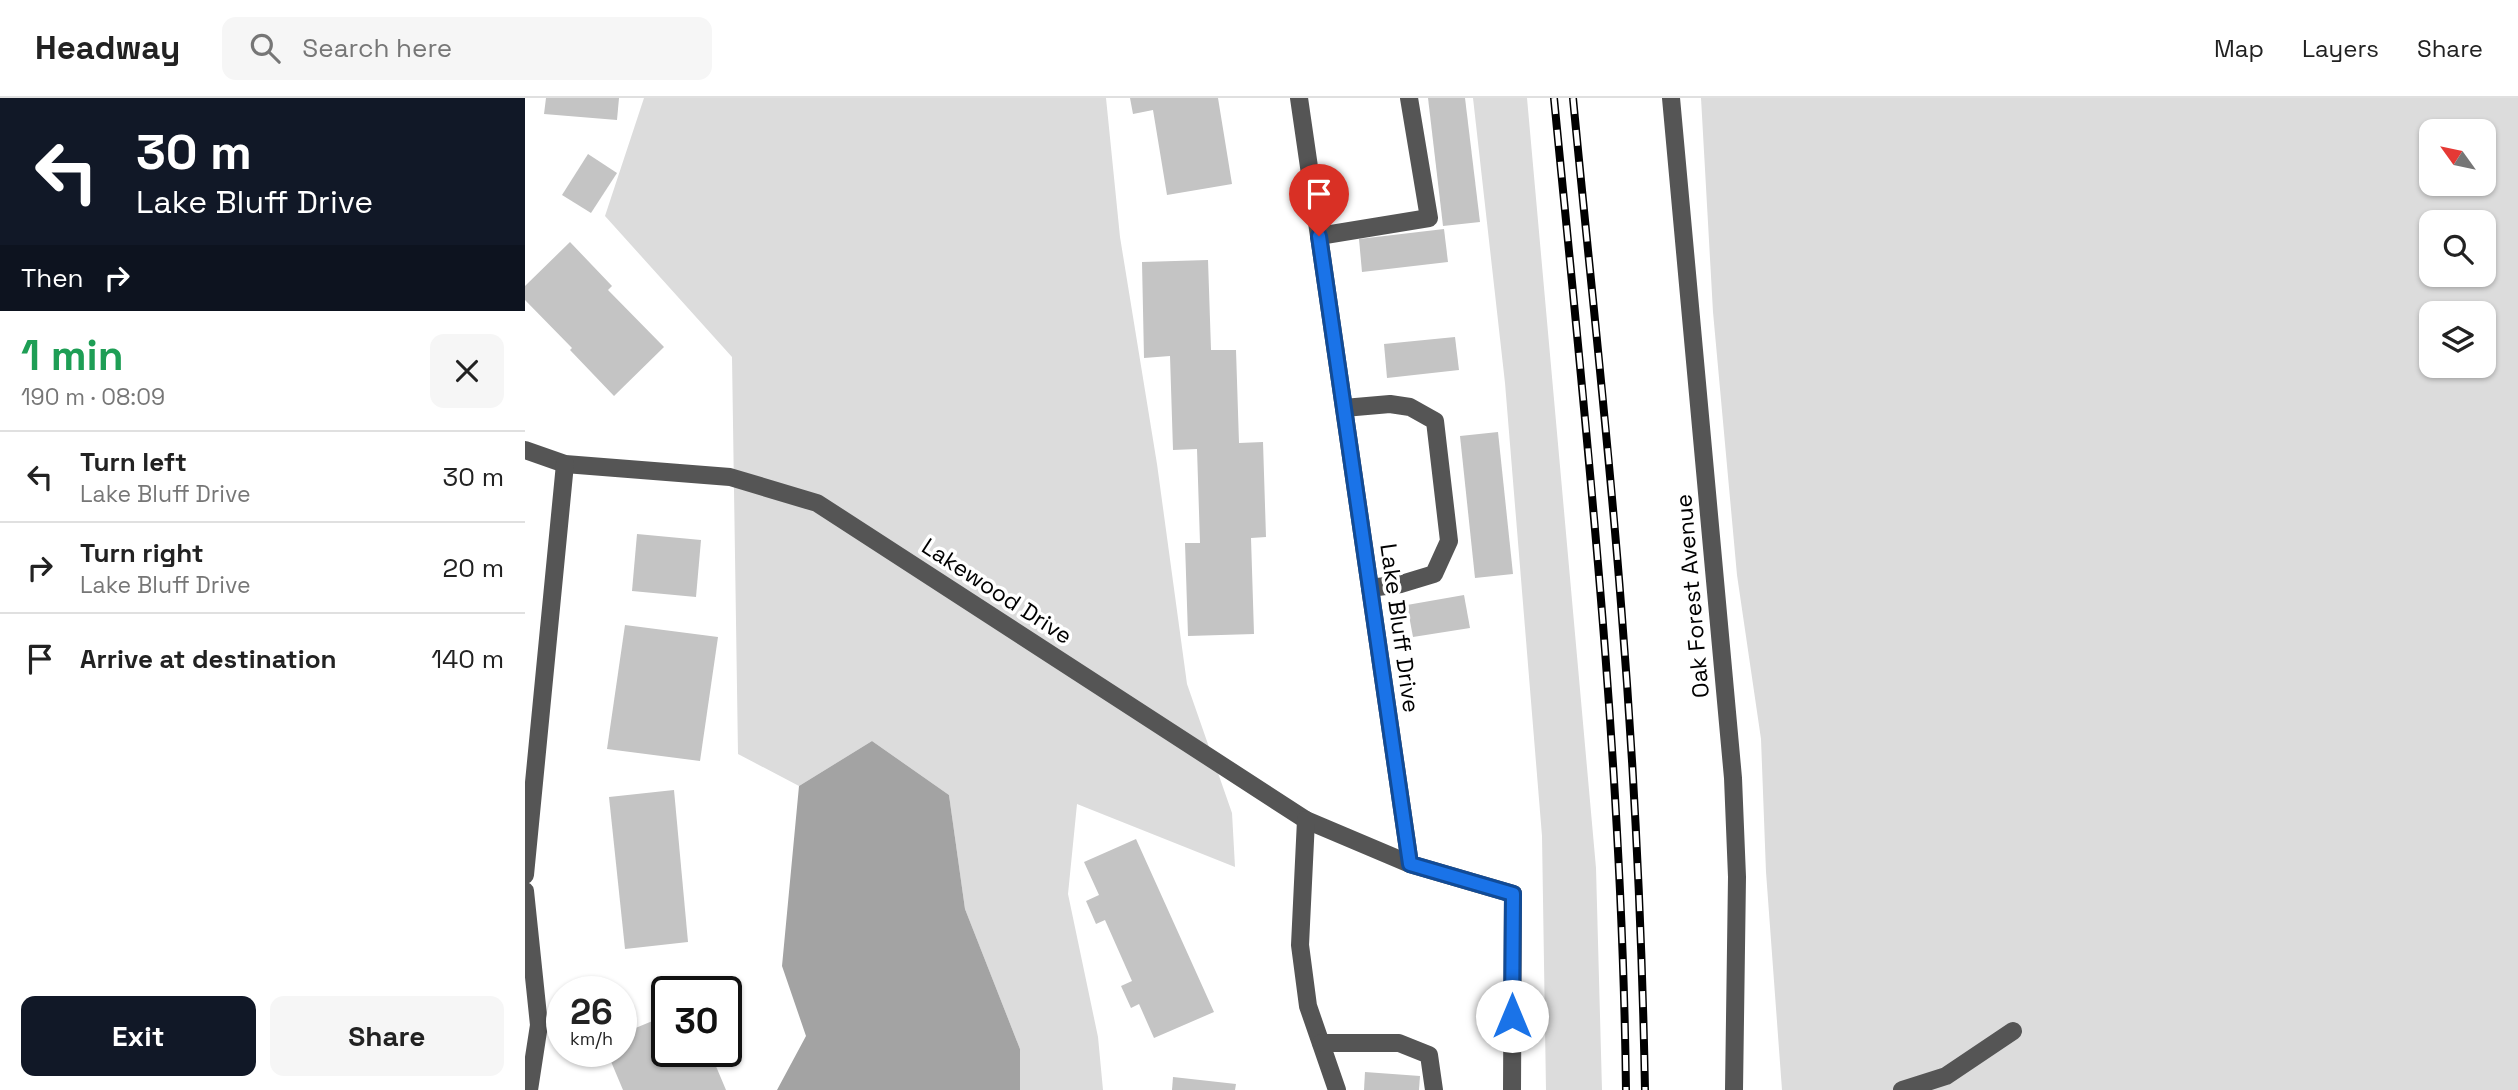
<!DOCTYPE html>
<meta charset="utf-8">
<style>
body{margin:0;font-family:"Space Grotesk",sans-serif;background:#f6f6f6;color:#222;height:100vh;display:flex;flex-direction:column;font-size:26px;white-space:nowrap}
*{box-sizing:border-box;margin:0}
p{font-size:23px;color:#767676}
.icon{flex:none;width:38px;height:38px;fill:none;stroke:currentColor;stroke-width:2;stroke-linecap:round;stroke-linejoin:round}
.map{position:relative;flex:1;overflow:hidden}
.details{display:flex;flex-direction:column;background:#fff;width:525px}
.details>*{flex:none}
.guide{background:#111827;color:#fff;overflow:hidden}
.needle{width:46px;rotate:303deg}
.tools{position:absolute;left:1894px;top:21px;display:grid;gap:14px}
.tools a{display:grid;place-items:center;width:77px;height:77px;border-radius:14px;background:#fff;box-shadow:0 2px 5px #0004;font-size:35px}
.speed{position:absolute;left:21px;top:878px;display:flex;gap:14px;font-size:35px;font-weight:700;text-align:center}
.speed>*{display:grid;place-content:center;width:91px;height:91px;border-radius:50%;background:#fff;box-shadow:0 2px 5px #0004;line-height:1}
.speed small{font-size:18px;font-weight:400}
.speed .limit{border:4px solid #111;border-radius:10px;background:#fff;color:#111}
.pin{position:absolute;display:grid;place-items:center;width:60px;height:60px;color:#fff;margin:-72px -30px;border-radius:50% 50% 50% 0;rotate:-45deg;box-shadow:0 0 7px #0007}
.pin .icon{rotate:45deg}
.me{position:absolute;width:77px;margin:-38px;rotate:0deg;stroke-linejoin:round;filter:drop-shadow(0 0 5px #0008)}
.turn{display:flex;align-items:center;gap:24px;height:147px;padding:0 21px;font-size:32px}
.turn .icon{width:91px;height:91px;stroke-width:2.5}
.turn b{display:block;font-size:49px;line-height:60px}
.then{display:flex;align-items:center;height:66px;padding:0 21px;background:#0003;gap:14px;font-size:26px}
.round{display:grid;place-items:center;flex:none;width:74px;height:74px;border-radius:14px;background:#f6f6f6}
.head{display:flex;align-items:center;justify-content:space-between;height:119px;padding:0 21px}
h1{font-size:42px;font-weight:700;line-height:52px;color:#1e9e55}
.primary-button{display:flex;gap:14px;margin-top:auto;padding:14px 21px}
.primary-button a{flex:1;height:80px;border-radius:14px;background:#111827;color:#fff;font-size:28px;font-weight:700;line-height:80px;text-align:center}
.primary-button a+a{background:#f6f6f6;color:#222}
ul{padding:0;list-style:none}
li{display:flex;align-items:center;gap:21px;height:91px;padding:0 21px;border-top:2px solid #e0e0e0}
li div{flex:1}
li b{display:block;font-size:26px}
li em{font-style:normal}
header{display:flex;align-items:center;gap:42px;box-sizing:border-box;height:98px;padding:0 35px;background:#fff;border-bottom:2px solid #e0e0e0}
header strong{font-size:33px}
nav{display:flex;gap:38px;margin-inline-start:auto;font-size:24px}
.search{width:490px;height:63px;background:#f6f6f6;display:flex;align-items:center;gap:18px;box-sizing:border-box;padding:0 24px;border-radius:14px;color:#767676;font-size:26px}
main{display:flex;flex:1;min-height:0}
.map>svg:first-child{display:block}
.green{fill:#dcdcdc;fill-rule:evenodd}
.water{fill:#a3a3a3}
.building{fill:#c4c4c4}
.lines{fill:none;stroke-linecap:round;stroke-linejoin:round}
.minor{stroke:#555;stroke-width:18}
.rail-casing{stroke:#000;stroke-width:8}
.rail{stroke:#fff;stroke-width:5;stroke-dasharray:16;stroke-linecap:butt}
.route-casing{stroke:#114b97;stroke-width:18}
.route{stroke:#1a73e8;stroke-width:12}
.labels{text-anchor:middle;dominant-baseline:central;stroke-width:7;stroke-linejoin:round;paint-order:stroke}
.street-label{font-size:23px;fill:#000;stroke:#fff}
</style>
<header>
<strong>Headway</strong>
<div class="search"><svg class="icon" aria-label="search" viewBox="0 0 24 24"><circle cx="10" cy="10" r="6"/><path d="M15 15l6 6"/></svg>Search here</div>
<nav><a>Map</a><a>Layers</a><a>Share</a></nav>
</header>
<main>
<section class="details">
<div class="guide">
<div class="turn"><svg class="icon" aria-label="left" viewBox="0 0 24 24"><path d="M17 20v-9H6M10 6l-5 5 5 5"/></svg><div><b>30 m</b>Lake Bluff Drive</div></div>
<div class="then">Then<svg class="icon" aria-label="right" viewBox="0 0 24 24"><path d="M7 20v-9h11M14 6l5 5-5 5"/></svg></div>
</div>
<div class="head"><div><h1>1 min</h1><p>190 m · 08:09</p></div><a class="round"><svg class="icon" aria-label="close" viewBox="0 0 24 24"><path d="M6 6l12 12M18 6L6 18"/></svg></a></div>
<ul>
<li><svg class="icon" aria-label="left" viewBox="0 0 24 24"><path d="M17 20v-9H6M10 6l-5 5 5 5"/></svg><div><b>Turn left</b><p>Lake Bluff Drive</p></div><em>30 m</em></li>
<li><svg class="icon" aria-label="right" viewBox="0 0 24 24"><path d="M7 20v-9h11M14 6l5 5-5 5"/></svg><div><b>Turn right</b><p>Lake Bluff Drive</p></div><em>20 m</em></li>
<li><svg class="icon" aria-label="arrive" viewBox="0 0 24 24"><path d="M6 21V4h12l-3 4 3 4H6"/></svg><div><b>Arrive at destination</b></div><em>140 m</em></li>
</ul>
<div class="primary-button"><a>Exit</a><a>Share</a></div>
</section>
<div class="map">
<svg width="1993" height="992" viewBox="0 0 1993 992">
<rect width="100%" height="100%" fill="#fff"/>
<g class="green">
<polygon points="119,0 581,0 595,139 632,366 662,586 707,715 710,769 552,706 543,796 573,939 578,992 495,992 495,951 440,811 424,697 347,643 274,688 213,656 207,259 80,118"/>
<polygon points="948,0 1002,0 1071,770 1077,992 1021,992 1017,738 980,285"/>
<path d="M1176,0H1993V992H1257L1241,774L1236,641L1212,477L1188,214ZM1906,33H1958V86H1906ZM1906,124H1958V177H1906ZM1906,215H1958V268H1906Z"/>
</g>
<polygon class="water" points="347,643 424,697 440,811 495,951 495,992 252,992 281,938 257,868 274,688"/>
<g class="building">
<polygon points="21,0 94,0 92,22 19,16"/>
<polygon points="605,0 693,0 707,86 642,97 628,12 608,16"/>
<polygon points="903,0 940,0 955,124 918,128"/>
<polygon points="63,56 92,75 66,115 37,97"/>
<polygon points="919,131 923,164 837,174 834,141"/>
<polygon points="45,144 87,188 83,192 139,249 89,298 45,252 47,250 0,202 0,188"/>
<polygon points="683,162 686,252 711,252 714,345 738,344 741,439 726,440 729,536 663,538 660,445 675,445 672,351 648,352 645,258 619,260 617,164"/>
<polygon points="930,239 934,272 862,280 859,246"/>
<polygon points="973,334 988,476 950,480 935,338"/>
<polygon points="112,436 176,442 171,499 107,493"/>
<polygon points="939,497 945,530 888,539 882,507"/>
<polygon points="100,527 193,539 175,663 82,651"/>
<polygon points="149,692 163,844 100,851 84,699"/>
<polygon points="611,741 689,914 629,940 614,906 606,910 596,888 607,883 580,822 571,826 561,803 574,797 559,764"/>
<polygon points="142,917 142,954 185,954 201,992 98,992 82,954 96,954 96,936"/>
<polygon points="840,974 895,978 894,992 839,992"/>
<polygon points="648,979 711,986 710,992 647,992"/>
</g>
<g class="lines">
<g class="minor">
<polyline points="774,0 885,766"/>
<polyline points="1146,0 1208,680 1212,779 1209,992"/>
<polyline points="794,138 904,120 884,0"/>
<polyline points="819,310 865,306 885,309 910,323 924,443 909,476 876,486 845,490"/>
<polyline points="0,352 40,366 205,379 292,405 781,722 885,766 988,796 987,992"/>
<polyline points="781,722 775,847 783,908 812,992"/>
<polyline points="0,777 40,366"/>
<polyline points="0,793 14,927 4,992"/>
<polyline points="796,945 874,945 904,957 909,992"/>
<polyline points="1377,992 1421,978 1488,933"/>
</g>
<g class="rail-casing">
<g id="rail">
<path d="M1029,0C1061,330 1097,660 1101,992"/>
<path d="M1048,0C1064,169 1083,337 1096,506C1109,668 1117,830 1120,992"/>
</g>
</g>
<use href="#rail" class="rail"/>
</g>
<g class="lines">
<g class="route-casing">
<polyline id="route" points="794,138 885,766 988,796 987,918"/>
</g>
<use href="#route" class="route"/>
</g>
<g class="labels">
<g class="street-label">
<text transform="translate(472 493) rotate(33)">Lakewood Drive</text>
<text transform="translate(1167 498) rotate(-95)">Oak Forest Avenue</text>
<text transform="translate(875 530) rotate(82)">Lake Bluff Drive</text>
</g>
</g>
</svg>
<div class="tools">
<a><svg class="needle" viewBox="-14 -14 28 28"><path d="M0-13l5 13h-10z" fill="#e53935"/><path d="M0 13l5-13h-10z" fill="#767676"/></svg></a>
<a><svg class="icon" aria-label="search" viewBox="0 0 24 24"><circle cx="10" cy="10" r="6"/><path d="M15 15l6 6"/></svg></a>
<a><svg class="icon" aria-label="layers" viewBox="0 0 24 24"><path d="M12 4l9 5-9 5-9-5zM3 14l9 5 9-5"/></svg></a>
</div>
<div class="speed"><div>26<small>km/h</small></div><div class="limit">30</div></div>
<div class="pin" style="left:794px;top:138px;background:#d93025"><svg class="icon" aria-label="arrive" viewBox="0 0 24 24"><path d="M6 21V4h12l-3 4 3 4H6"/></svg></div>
<svg class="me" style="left:987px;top:918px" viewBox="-20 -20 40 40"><circle r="19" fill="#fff"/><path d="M0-13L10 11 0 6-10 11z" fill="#1a73e8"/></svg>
</div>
</main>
